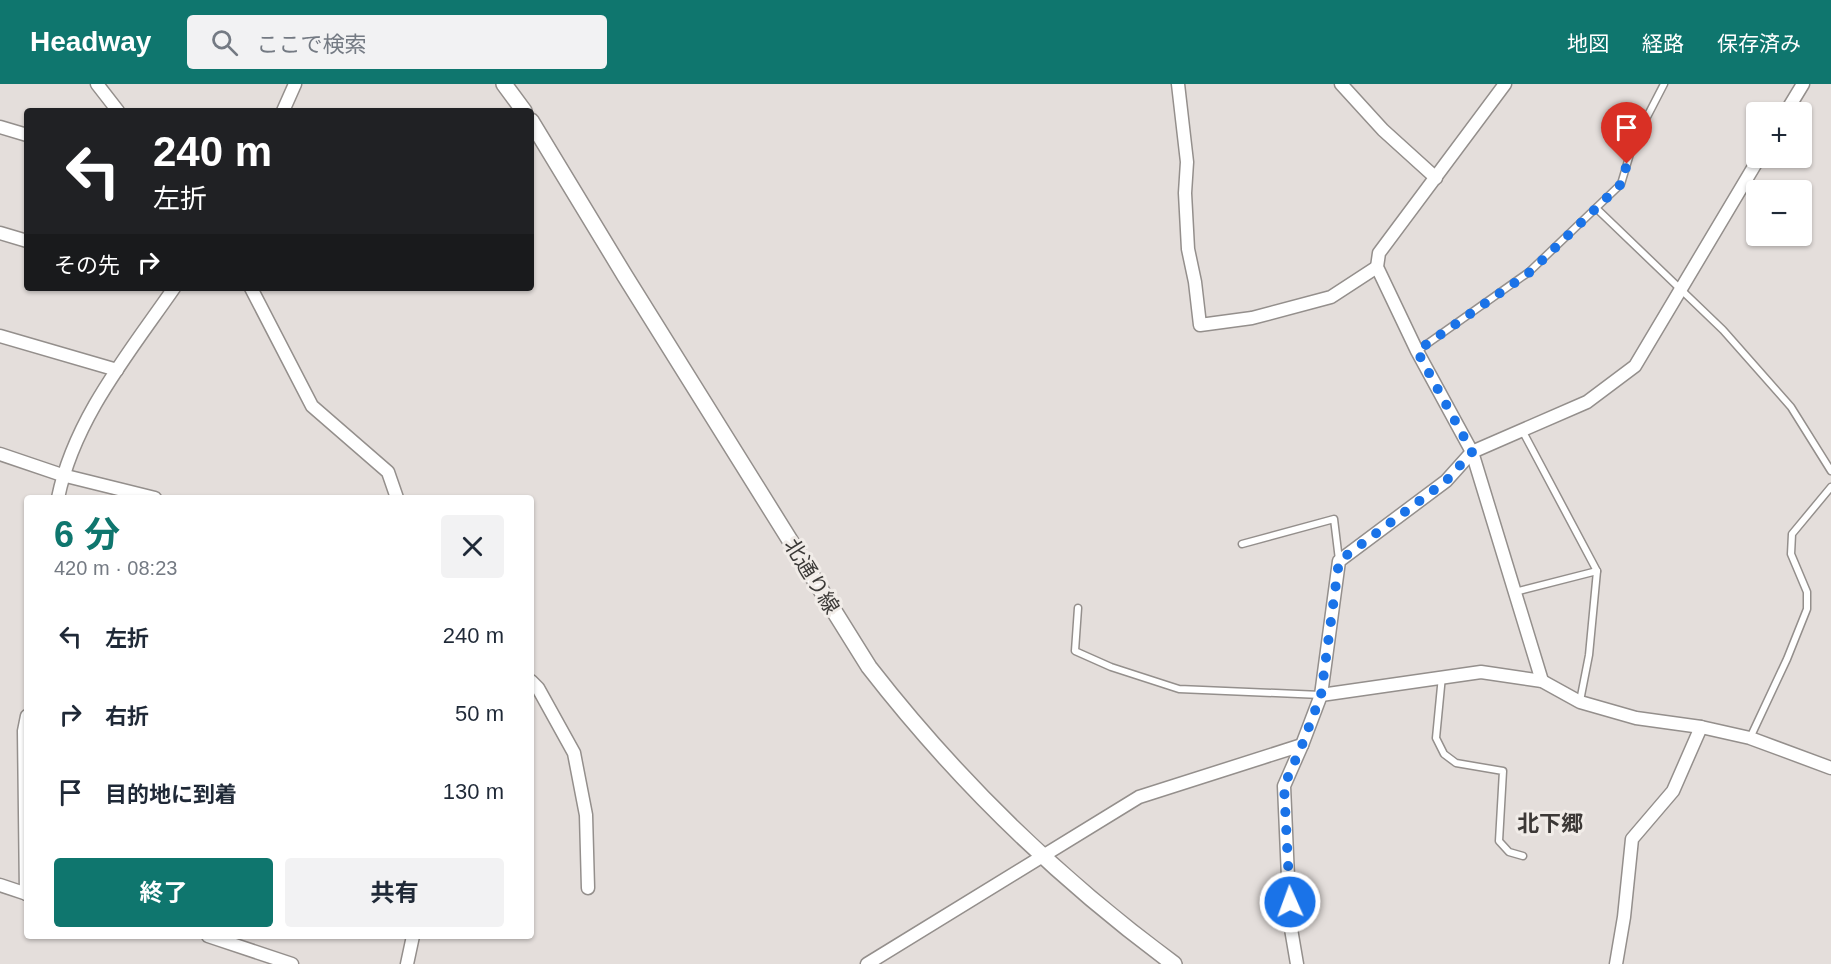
<!DOCTYPE html>
<html lang="ja">
<meta charset="utf-8">
<style>
body{margin:0;font-family:Arial,"Noto Sans JP",sans-serif;background:#f2f2f3;color:#1f2937;height:100vh;display:flex;flex-direction:column;font-size:22px;white-space:nowrap}
*{box-sizing:border-box;margin:0}
p{font-size:20px;color:#747a83}
.icon{flex:none;width:33px;height:33px;fill:none;stroke:currentColor;stroke-width:2;stroke-linecap:round;stroke-linejoin:round}
.map{position:relative;flex:1;overflow:hidden}
.details{position:absolute;left:24px;top:411px;width:510px;height:444px;display:flex;flex-direction:column;background:#fff;border-radius:6px;box-shadow:0 2px 4px #0004}
.details>*{flex:none}
.top-card{position:absolute;left:24px;top:24px;width:510px;height:183px;border-radius:6px;box-shadow:0 2px 4px #0004;background:#202124;color:#fff;overflow:hidden}
.fabs{position:absolute;left:1746px;top:18px;display:grid;gap:12px}
.fabs a{display:grid;place-items:center;width:66px;height:66px;border-radius:6px;background:#fff;box-shadow:0 2px 4px #0004;font-size:30px}
.pin{position:absolute;display:grid;place-items:center;width:51px;height:51px;color:#fff;margin:-62px -26px;border-radius:50% 50% 50% 0;rotate:-45deg;box-shadow:0 0 6px #0007}
.pin .icon{rotate:45deg}
.me{position:absolute;width:66px;margin:-33px;rotate:358deg;stroke-linejoin:round;filter:drop-shadow(0 0 4px #0008)}
.turn{display:flex;align-items:center;gap:21px;height:126px;padding:0 30px;font-size:27px}
.turn .icon{width:78px;height:78px;stroke-width:2.5}
.turn b{display:block;font-size:42px;line-height:51px}
.then{display:flex;align-items:center;height:57px;padding:0 30px;background:#0003;gap:12px;font-size:22px}
.round{display:grid;place-items:center;flex:none;width:63px;height:63px;border-radius:6px;background:#f2f2f3}
.headline{display:flex;align-items:center;justify-content:space-between;height:102px;padding:0 30px}
h1{font-size:36px;font-weight:700;line-height:45px;color:#0f766e}
.button{display:flex;gap:12px;margin-top:auto;padding:12px 30px}
.button a{flex:1;height:69px;border-radius:6px;background:#0f766e;color:#fff;font-size:24px;font-weight:700;line-height:69px;text-align:center}
.button a+a{background:#f2f2f3;color:#1f2937}
ul{padding:0;list-style:none}
li{display:flex;align-items:center;gap:18px;height:78px;padding:0 30px}
li div{flex:1}
li b{display:block;font-size:22px}
li em{font-style:normal}
header{display:flex;align-items:center;gap:36px;box-sizing:border-box;height:84px;padding:0 30px;background:#0f766e;color:#fff}
header strong{font-size:28px}
nav{display:flex;gap:33px;margin-inline-start:auto;font-size:21px}
.search{width:420px;height:54px;background:#f2f2f3;display:flex;align-items:center;gap:15px;box-sizing:border-box;padding:0 21px;border-radius:6px;color:#747a83;font-size:22px}
.map>svg:first-child{display:block}
.lines{fill:none;stroke-linecap:round;stroke-linejoin:round}
.service-casing{stroke:#948f8c;stroke-width:9}
.minor-casing{stroke:#948f8c;stroke-width:15}
.tertiary-casing{stroke:#948f8c;stroke-width:18}
.service{stroke:#fff;stroke-width:6}
.minor{stroke:#fff;stroke-width:12}
.tertiary{stroke:#fff;stroke-width:15}
.route{stroke:#1a73e8;stroke-width:10;stroke-dasharray:0 18}
.labels{text-anchor:middle;dominant-baseline:central;stroke-width:6;stroke-linejoin:round;paint-order:stroke}
.street-label{font-size:21px;fill:#3b3937;stroke:#f1ece8}
.neighbourhood-label{font-size:22px;font-weight:bold;fill:#3c3836;stroke:#f1ece8}
</style>
<header>
<strong>Headway</strong>
<div class="search"><svg class="icon" aria-label="search" viewBox="0 0 24 24"><circle cx="10" cy="10" r="6"/><path d="M15 15l6 6"/></svg>ここで検索</div>
<nav><a>地図</a><a>経路</a><a>保存済み</a></nav>
</header>
<div class="map">
<svg width="1831" height="880" viewBox="0 0 1831 880">
<rect width="100%" height="100%" fill="#e4dedb"/>
<g class="lines">
<g class="service-casing">
<g id="service">
<polyline points="1596,124 1723,246 1791,323 1831,387"/>
<polyline points="1417,267 1529,188 1621,100 1633,60 1664,0"/>
<polyline points="1242,460 1334,435 1339,476"/>
<polyline points="1515,508 1597,487 1522,346"/>
<polyline points="1078,524 1075,567 1111,583 1179,605 1321,611"/>
<polyline points="1442,592 1436,654 1444,670 1456,679 1503,687 1499,757 1509,768 1523,772"/>
<polyline points="1580,617 1589,571 1597,487"/>
<polyline points="1750,654 1787,575 1807,525 1807,508 1791,470 1792,450 1831,403"/>
</g>
</g>
<g class="minor-casing">
<g id="minor">
<polyline points="97,0 118,27"/>
<polyline points="1178,0 1187,78 1185,109 1188,165 1195,198 1200,241 1252,234 1331,213 1377,183"/>
<polyline points="1341,0 1383,46 1436,94"/>
<polyline points="1505,0 1379,169 1377,183 1417,267 1472,368 1542,597"/>
<polyline points="283,27 295,0"/>
<polyline points="1786,28 1803,0"/>
<polyline points="0,43 27,51"/>
<polyline points="0,149 27,157"/>
<polyline points="251,204 312,322 388,388 397,414"/>
<polyline points="0,252 117,286"/>
<polyline points="0,370 62,391 155,414"/>
<path d="M58,414C74,335 129,269 174,204"/>
<polyline points="531,597 538,604 574,669 586,731 588,804"/>
<polyline points="1321,611 1481,588 1542,597 1580,618 1636,634 1701,643 1750,654 1831,684"/>
<polyline points="0,801 27,810"/>
<polyline points="26,810 24,647 27,632"/>
<polyline points="208,852 292,880"/>
<polyline points="407,880 413,852"/>
<polyline points="867,880 1139,713 1302,661"/>
<polyline points="1297,880 1290,839 1284,702 1302,661 1321,611 1339,477 1446,397 1472,368 1587,318 1635,282 1759,74"/>
<polyline points="1616,880 1624,833 1632,755 1673,707 1701,643"/>
</g>
</g>
<g class="tertiary-casing">
<g id="tertiary">
<polyline points="504,0 524,27"/>
<path d="M531,37L625,192L869,583C956,695 1060,796 1174,880"/>
</g>
</g>
<use href="#service" class="service"/>
<use href="#minor" class="minor"/>
<use href="#tertiary" class="tertiary"/>
</g>
<g class="lines">
<polyline class="route" points="1290,818 1284,702 1302,661 1321,611 1339,477 1446,397 1472,368 1417,267 1530,188 1621,100 1627,80"/>
</g>
<g class="labels">
<g class="street-label">
<text transform="translate(812 492) rotate(58)">北通り線</text>
</g>
<g class="neighbourhood-label">
<text x="1550" y="739">北下郷</text>
</g>
</g>
</svg>
<div class="fabs">
<a>+</a>
<a>−</a>
</div>
<div class="pin" style="left:1627px;top:80px;background:#d93025"><svg class="icon" aria-label="arrive" viewBox="0 0 24 24"><path d="M6 21V4h12l-3 4 3 4H6"/></svg></div>
<svg class="me" style="left:1290px;top:818px" viewBox="-20 -20 40 40"><circle r="17" fill="#1a73e8" stroke="#fff" stroke-width="3"/><path d="M0-11L8 9 0 5-8 9z" fill="#fff"/></svg>
<div class="top-card">
<div class="turn"><svg class="icon" aria-label="left" viewBox="0 0 24 24"><path d="M17 20v-9H6M10 6l-5 5 5 5"/></svg><div><b>240 m</b>左折</div></div>
<div class="then">その先<svg class="icon" aria-label="right" viewBox="0 0 24 24"><path d="M7 20v-9h11M14 6l5 5-5 5"/></svg></div>
</div>
<section class="details">
<div class="headline"><div><h1>6 分</h1><p>420 m · 08:23</p></div><a class="round"><svg class="icon" aria-label="close" viewBox="0 0 24 24"><path d="M6 6l12 12M18 6L6 18"/></svg></a></div>
<ul>
<li><svg class="icon" aria-label="left" viewBox="0 0 24 24"><path d="M17 20v-9H6M10 6l-5 5 5 5"/></svg><div><b>左折</b></div><em>240 m</em></li>
<li><svg class="icon" aria-label="right" viewBox="0 0 24 24"><path d="M7 20v-9h11M14 6l5 5-5 5"/></svg><div><b>右折</b></div><em>50 m</em></li>
<li><svg class="icon" aria-label="arrive" viewBox="0 0 24 24"><path d="M6 21V4h12l-3 4 3 4H6"/></svg><div><b>目的地に到着</b></div><em>130 m</em></li>
</ul>
<div class="button"><a>終了</a><a>共有</a></div>
</section>
</div>
